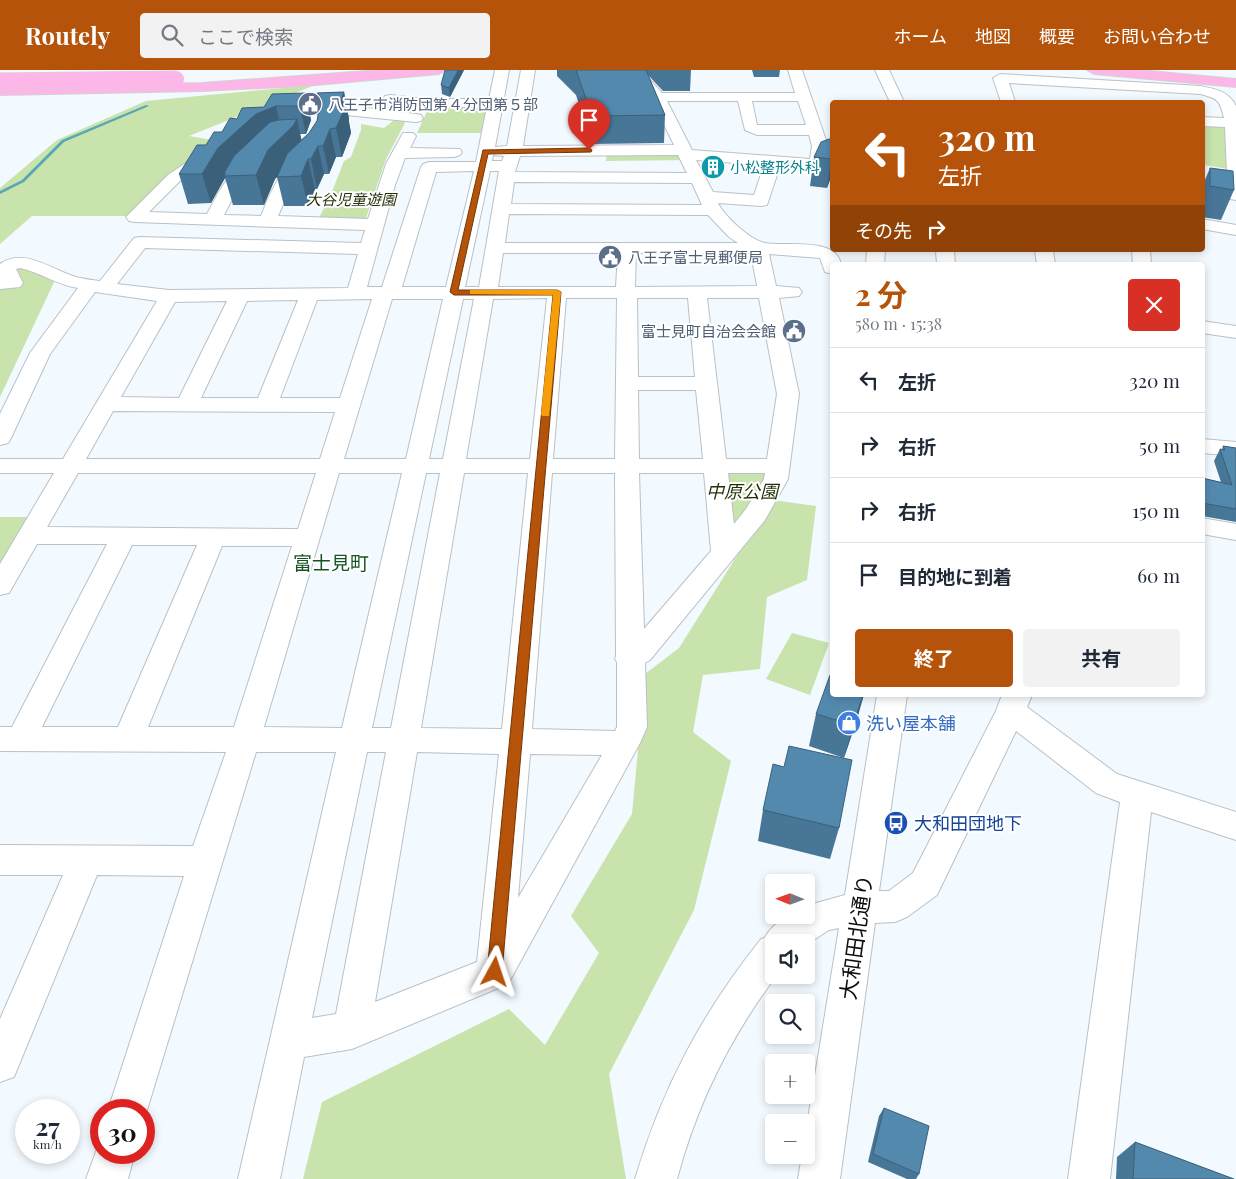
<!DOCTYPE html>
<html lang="ja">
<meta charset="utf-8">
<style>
body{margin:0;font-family:"Playfair Display","Noto Sans JP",serif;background:#f2f2f3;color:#1f2937;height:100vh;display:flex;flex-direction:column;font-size:19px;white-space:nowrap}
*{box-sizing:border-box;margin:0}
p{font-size:16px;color:#747a83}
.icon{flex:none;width:28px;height:28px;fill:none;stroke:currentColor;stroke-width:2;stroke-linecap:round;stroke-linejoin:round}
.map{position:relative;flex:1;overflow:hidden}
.sheet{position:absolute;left:830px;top:192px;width:375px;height:435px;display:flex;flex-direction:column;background:#fff;border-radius:5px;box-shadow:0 2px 8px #0003}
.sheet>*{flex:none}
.banner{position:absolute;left:830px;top:30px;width:375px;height:152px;border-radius:5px;box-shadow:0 2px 8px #0003;background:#b45309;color:#fff;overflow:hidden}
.needle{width:32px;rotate:271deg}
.tools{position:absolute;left:765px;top:804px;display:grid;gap:10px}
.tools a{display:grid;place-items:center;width:50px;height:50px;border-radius:5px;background:#fff;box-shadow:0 2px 8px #0003;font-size:25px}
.speed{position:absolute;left:15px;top:1029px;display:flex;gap:10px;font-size:25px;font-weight:700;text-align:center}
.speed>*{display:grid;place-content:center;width:65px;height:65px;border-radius:50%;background:#fff;box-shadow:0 2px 8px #0003;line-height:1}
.speed small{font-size:12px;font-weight:400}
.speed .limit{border:8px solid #d22;background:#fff;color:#111}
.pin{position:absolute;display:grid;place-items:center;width:42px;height:42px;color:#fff;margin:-51px -21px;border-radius:50% 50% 50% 0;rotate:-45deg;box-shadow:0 0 5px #0007}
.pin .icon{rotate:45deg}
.me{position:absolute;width:55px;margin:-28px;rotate:5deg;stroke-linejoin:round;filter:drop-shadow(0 0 4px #0008)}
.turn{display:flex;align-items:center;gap:18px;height:105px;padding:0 25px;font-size:22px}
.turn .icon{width:65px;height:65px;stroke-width:2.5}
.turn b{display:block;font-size:35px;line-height:42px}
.then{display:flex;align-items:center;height:48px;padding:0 25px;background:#0003;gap:10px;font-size:19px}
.round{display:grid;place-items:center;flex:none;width:52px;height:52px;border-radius:5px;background:#f2f2f3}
.overview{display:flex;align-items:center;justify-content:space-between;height:85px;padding:0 25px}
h1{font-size:30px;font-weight:700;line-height:38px;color:#b45309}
.button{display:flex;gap:10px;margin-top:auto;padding:10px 25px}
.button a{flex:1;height:58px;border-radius:5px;background:#b45309;color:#fff;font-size:20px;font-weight:700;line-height:58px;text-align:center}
.button a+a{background:#f2f2f3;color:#1f2937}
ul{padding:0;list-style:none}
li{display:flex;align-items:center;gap:15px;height:65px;padding:0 25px;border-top:1px solid #e0e1e3}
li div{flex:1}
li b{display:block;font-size:19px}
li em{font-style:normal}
header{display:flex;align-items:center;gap:30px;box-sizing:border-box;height:70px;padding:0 25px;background:#b45309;color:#fff}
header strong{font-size:24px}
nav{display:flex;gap:28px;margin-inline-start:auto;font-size:18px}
.search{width:350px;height:45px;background:#f2f2f3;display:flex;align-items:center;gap:12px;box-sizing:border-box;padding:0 18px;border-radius:5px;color:#747a83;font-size:19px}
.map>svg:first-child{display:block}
.green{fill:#c9e3ac}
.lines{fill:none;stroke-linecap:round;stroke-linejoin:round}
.stream{fill:#58a7b6;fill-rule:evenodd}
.minor-casing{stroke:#bac1c6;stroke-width:2}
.highway-casing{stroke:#d3d3d4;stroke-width:2}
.minor{fill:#fff;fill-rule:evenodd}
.highway{fill:#fcb6e7;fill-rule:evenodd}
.highway-bridge-casing{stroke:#d3d3d4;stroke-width:17;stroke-linecap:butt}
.highway-bridge{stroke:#fcb6e7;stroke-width:16}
.wall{fill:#487696}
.shaded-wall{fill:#3b607a}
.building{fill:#5489ae;stroke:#3b607a}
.route{fill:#b45309;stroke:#753606}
.slow{fill:#f59e0b}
.labels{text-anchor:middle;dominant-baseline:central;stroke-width:4;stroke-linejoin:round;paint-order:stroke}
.far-service-label{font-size:15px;fill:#4e5e75;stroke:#fff;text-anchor:start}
.far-culture-label{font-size:15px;fill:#0d838f;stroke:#fff;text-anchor:start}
.far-park-label{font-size:15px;font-style:italic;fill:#1f2f06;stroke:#fff}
.park-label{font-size:18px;font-style:italic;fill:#1f2f06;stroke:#fff}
.shop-label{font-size:18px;fill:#366cbe;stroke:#fff;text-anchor:start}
.transit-label{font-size:18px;fill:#164399;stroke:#fff;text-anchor:start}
.neighbourhood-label{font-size:19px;fill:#125223;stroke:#fff}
.near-street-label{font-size:21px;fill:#0b0d0f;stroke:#fff}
</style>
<header>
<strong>Routely</strong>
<div class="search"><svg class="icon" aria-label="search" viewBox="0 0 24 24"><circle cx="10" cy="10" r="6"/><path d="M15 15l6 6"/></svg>ここで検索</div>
<nav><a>ホーム</a><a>地図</a><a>概要</a><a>お問い合わせ</a></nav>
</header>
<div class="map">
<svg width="1236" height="1109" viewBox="0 0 1236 1109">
<rect width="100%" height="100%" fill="#f2f9ff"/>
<g class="green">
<polygon points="315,15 189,66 218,71 132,146 32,146 0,174 0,118 57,70 146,31"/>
<polygon points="429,37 487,37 481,63 417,63"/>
<polygon points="397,48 403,49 405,53 386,89 366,148 358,151 318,150 332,122 344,91 351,87 361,60 361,54 384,58"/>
<polygon points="1203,53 1225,55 1229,99 1203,95"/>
<polygon points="607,80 684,80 690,90 606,91"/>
<polygon points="0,192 56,208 0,327"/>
<polygon points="778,396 724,483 714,397"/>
<polygon points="772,430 816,436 807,510 767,527 760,599 703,605 693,662 731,691 694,840 609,1004 626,1109 303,1109 322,1032 509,939 545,975 599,883 571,846 632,744 645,604 679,578"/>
<polygon points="0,447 27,447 0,494"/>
<polygon points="792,563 829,573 810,625 766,609"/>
</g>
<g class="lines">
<polygon class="stream" points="146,35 149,36 64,72 24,112 0,124 0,121 22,110 62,70"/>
<g class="minor-casing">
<g id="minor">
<path d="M495,0H509L495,77L507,76L521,0H535L523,76L674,75L651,28L626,0H641L662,23H795L788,0H802L828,76L823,97L817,99L780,96L767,135L761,136L718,133C724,146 750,170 765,173C785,177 837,166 841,195H832V204L825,202L820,188L769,184L776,216L799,218L802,222L799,226L779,228L799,324L788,409L765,450L650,590L645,593L647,657L640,673L508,914L352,979L304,987L280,1109H238L336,682H256L144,1050V1040H108L184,806L97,805L14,1007L0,1012V949L63,805H0V775L193,776L226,682L0,681V657H12L107,474H37L9,523L0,525V494L54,403H0V389H63L157,231L95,222L50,284L11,368L8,373L0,375V344L30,283L78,218C57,215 40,202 20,198L16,199L23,213L20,217L0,219V194C24,177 52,200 76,207C83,209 92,210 100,211L134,168L140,167L361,173L365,160L135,152L129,151L126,147L168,105L205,80H217L219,83L217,86L180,111L149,142L207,144C216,128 235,85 258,91L260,94L240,114L224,145L261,146C268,129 285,82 309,88L311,91L293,112L278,146L368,149L386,94L403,63H413L416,66L410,78L460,79L462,82L460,85L454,87L405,88L395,115L367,217H382L421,97L423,94L429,92H476L487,37H423L390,33L385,32L383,29L385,26L390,25L423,29H489ZM667,31H738L745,60L757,65H809L812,76L810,89L692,80ZM752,31H798L806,55H757ZM493,85L504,86L502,91H492ZM678,85L687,103L515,102L520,86ZM696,90L764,95L754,125L713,122ZM474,101L446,217H402L436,102ZM490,101H499L479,217H465ZM514,112L692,113L702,135L511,134ZM509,144L708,145L729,167L738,173H505ZM145,178L358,184L348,218L169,220L117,214ZM503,183H618L616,217H498ZM636,183H751L757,216L635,217ZM547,228L530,389H466L493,229ZM566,228H617L615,389H553ZM637,228H688L695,307H638ZM707,228H759L777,324L767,389H726ZM372,229L340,328H280L317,230ZM392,229H443L406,389H344ZM463,229H474L443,389H429ZM298,230L258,328H201L247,231ZM227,231L179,328L121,327L175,232ZM638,320H696L703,389H639ZM113,341L335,342L320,389H86ZM78,403H316L298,459L47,457ZM339,403H402L342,658L264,657ZM426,403H440L391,658H372ZM464,403H528L502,659L421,658ZM552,403H615L616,586L615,589L617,592V657L615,661L532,659ZM639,403H704L711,481L644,559ZM728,403H765L764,409L746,439L734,454ZM132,475H197L118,657H42ZM222,476H292L234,657H148ZM367,682H386L336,944L312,948ZM417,682L499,684L477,892L375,932ZM530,684L602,685L518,828Z"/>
<polygon points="875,0 889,0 904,32 890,32"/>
<path d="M1000,4L1200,16C1216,19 1228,21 1236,36V130L1230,129L1228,125L1225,57L1202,56V47L1224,48C1220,30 1217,28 1200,24L1009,13L1015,32H1001L993,8Z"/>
<path d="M308,34L344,35L416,44L421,45L423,48L421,51L416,52L326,43L292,46L274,50L269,49L267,46C274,37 296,36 308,34Z"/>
<polygon points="1202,149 1236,155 1236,165 1202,159"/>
<polygon points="867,180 885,180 884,195 866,195"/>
<polygon points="936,180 954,180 955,195 937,195"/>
<polygon points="1035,180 1053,180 1055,195 1037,195"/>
<polygon points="1132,180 1150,180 1151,195 1133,195"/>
<polygon points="1202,251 1236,256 1236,268 1202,263"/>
<polygon points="1202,369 1236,372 1236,386 1202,383"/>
<polygon points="1202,448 1236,454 1236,470 1202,464"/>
<path d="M877,625H907L879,821H889L913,803L996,641L1002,625H1032L1027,637L1117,704L1236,742V770L1151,742L1110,1109H1068L1120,732L1096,723L1016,661L937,825L907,847L895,852L875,853L840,1109H798L802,1085H806V1061L839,858L829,860L806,875V872H774V905H777C730,967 697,1034 677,1109H635C662,1018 702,943 761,869L765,868C772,852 791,845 806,845V836L809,835L845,825Z"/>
<polygon points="101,1068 101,1082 135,1082 128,1109 86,1109"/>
</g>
</g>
<g class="highway-casing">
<g id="highway">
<polygon points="381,0 446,0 439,4 304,16 202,21 0,25 0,17 202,13"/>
<polygon points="1087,0 1139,0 1236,9 1236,17 1094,4"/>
</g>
</g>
<use href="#minor" class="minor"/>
<use href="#highway" class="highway"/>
<g class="highway-bridge-casing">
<polyline id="highway-bridge" points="0,11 176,9"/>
</g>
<use href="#highway-bridge" class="highway-bridge"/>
</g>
<g class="wall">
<polygon points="464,0 450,27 442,24 441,15"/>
<polygon points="557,0 691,0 690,21 663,21 648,5 665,45 664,73 592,74 576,25 557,6"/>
<polygon points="752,0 786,0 780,0 779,7 754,7"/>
<polygon points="344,22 349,49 349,52 351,63 342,87 336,87 329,104 324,104 317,119 315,119 308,136 284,136 277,107 275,109 264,135 233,135 225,108 211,133 188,134 179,104 206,75 237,49 264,37 305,23 311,50 306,64 300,64 301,70 309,63 317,51 319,37 317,23"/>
<polygon points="832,69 832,104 827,118 810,116 814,87"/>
<polygon points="1210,98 1234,120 1221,150 1202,147 1202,117"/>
<polygon points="1223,376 1236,378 1236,452 1202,446 1202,408 1221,412 1214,391 1220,379 1222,380"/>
<polygon points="832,625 864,625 857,649 844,688 809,676 816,644"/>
<polygon points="784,697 839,758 830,789 758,771 763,740"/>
<polygon points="884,1038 919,1104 916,1109 907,1109 868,1092 879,1046"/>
<polygon points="1135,1072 1234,1109 1116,1109 1117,1087"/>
</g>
<g class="shaded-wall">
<polygon points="458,0 464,0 450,27 449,18"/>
<polygon points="344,22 349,49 349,52 351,63 342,87 336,58 339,36"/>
<polygon points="305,23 311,50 306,64 300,36"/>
<polygon points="276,36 282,64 226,103 224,103 225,108 211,133 202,104 218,78 256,44"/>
<polygon points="297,49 303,77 299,84 275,109 264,135 256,105 268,80"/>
<polygon points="330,59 336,87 329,104 323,76"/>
<polygon points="318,76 324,104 317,119 311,89"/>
<polygon points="832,86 832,104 827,118 831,89"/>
<polygon points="308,89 315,119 308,136 301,106"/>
<polygon points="863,625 857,649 844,688 853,655"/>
</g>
<g class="building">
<polygon points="445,0 458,0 449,18 441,15"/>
<polygon points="576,0 646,0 665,45 592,46"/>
<polygon points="344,22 339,36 346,36 336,58 330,59 323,76 318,76 311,89 308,89 301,106 277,107 287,84 309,63 317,51 321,28 317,23"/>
<polygon points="305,23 300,36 276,36 256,44 218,78 202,104 179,104 197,75 206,75 214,62 222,62 230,48 237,49 242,38 264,37 272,24"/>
<polygon points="297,49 293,56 268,80 256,105 224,106 226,103 224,103 234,86 270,52 279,50"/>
<polygon points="829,69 832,69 832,86 831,89 814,87 821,72"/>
<polygon points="1210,98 1233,101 1234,120 1210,116"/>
<polygon points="1223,376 1236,378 1236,439 1202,433 1202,408 1232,415 1220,379 1225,380"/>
<polygon points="830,605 832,606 832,625 863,625 853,655 816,644"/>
<polygon points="789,676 852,690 839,758 763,740 773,694 784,697"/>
<polygon points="884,1038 929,1056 919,1104 873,1084"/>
<polygon points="1135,1072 1234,1109 1133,1109"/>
</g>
<polygon class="route" points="589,78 592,80 591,82 488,84 458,220 557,220 561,222 502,902 500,907 495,909 490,907 487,902 553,225 454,225 450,222 483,80"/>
<polygon class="slow" points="470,220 557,220 561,222 549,346 542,346 541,344 553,225 473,224 470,224"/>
<defs>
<g id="civic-disc" transform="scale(1.25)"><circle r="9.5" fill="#5c6f8a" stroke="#fff"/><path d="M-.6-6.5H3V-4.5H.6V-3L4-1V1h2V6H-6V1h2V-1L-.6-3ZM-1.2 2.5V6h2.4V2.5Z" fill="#fff"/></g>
<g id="building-disc" transform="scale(1.25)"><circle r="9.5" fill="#0f9aa8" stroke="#fff"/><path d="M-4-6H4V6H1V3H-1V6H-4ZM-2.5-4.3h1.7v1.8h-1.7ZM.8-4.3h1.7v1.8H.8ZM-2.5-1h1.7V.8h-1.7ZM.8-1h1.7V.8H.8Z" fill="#fff"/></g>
<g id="shop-disc" transform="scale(1.25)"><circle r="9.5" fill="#3f7fe0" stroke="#fff"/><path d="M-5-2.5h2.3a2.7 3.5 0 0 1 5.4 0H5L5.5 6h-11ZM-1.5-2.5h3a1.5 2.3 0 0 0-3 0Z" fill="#fff"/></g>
<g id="bus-disc" transform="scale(1.25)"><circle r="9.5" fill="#1a4fb4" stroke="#fff"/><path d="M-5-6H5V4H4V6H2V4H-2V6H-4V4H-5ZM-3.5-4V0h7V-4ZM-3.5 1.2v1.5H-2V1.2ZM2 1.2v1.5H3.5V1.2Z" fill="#fff"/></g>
</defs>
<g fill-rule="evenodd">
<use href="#civic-disc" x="310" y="34"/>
<use href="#building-disc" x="713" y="97"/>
<use href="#civic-disc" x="610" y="187"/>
<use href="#civic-disc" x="794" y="261"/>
<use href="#shop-disc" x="849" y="653"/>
<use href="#bus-disc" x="896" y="753"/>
</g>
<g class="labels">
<g class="far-service-label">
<text x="328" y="34">八王子市消防団第４分団第５部</text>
<text x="628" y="187">八王子富士見郵便局</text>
<text x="776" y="261" text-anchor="end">富士見町自治会会館</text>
</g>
<g class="far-culture-label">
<text x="730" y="97">小松整形外科</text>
</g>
<g class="far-park-label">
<text x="351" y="129">大谷児童遊園</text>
</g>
<g class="park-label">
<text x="742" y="421">中原公園</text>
</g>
<g class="shop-label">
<text x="866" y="653">洗い屋本舗</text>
</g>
<g class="transit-label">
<text x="914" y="753">大和田団地下</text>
</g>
<g class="neighbourhood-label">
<text x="331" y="492">富士見町</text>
</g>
<g class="near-street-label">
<text transform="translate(855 867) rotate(-82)">大和田北通り</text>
</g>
</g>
</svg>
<div class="tools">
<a><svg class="needle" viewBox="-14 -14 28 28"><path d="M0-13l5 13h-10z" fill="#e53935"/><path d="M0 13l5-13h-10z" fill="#747a83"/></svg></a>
<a><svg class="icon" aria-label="sound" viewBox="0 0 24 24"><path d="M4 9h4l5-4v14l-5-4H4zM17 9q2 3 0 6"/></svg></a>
<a><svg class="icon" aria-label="search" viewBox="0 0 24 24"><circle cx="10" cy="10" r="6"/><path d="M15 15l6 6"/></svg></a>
<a>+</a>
<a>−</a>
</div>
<div class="speed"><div>27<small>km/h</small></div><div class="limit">30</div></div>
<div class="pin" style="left:589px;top:80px;background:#d93025"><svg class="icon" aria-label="arrive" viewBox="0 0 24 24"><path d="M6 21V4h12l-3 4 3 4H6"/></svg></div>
<svg class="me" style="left:495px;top:902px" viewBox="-20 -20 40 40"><path d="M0-17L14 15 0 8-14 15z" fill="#b45309" stroke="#fff" stroke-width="4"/></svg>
<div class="banner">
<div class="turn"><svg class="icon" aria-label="left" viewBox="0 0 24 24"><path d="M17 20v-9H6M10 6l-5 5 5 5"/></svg><div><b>320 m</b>左折</div></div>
<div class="then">その先<svg class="icon" aria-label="right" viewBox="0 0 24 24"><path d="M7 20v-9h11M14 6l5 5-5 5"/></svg></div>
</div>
<section class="sheet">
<div class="overview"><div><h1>2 分</h1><p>580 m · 15:38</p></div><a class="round" style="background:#d93025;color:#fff"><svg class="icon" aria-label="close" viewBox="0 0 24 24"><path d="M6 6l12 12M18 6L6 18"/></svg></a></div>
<ul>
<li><svg class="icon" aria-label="left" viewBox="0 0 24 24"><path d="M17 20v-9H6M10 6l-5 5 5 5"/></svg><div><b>左折</b></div><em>320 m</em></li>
<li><svg class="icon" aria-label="right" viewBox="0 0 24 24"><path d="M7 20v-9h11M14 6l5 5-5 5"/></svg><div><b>右折</b></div><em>50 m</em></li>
<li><svg class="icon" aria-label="right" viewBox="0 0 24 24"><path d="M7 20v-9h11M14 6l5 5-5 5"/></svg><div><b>右折</b></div><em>150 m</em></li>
<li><svg class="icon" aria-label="arrive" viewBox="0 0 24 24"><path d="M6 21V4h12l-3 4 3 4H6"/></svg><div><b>目的地に到着</b></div><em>60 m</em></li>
</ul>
<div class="button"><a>終了</a><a>共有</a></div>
</section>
</div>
